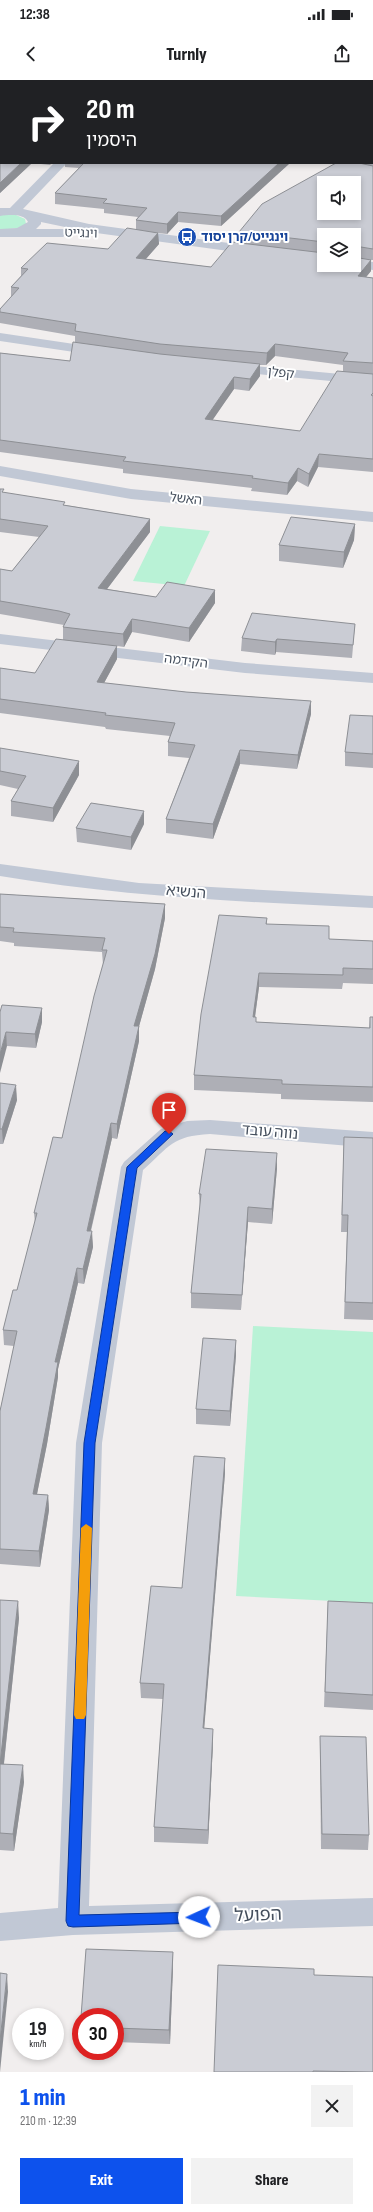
<!DOCTYPE html>
<meta charset="utf-8">
<style>
body{margin:0;font-family:"Sofia Sans Condensed","Noto Sans Hebrew",sans-serif;background:#f2f2f2;color:#202124;height:100vh;display:flex;flex-direction:column;font-size:15px;white-space:nowrap}
*{box-sizing:border-box;margin:0}
p{font-size:13px;color:#757577}
.icon{flex:none;width:22px;height:22px;fill:none;stroke:currentColor;stroke-width:2;stroke-linecap:round;stroke-linejoin:round}
.map{position:relative;height:1992px;overflow:hidden}
.sheet{display:flex;flex-direction:column;background:#fff;flex:1}
.sheet>*{flex:none}
.banner{position:absolute;left:0px;top:0px;width:373px;height:84px;box-shadow:0 2px 6px #0003;background:#202124;color:#fff;overflow:hidden}
.fabs{position:absolute;left:317px;top:96px;display:grid;gap:8px}
.fabs a{display:grid;place-items:center;width:44px;height:44px;border-radius:0px;background:#fff;box-shadow:0 2px 6px #0003;font-size:20px}
.speed{position:absolute;left:12px;top:1928px;display:flex;gap:8px;font-size:20px;font-weight:700;text-align:center}
.speed>*{display:grid;place-content:center;width:52px;height:52px;border-radius:50%;background:#fff;box-shadow:0 2px 6px #0003;line-height:1}
.speed small{font-size:10px;font-weight:400}
.speed .limit{border:6px solid #d22;background:#fff;color:#111}
.pin{position:absolute;display:grid;place-items:center;width:34px;height:34px;color:#fff;margin:-41px -17px;border-radius:50% 50% 50% 0;rotate:-45deg;box-shadow:0 0 4px #0007}
.pin .icon{rotate:45deg}
.me{position:absolute;width:44px;margin:-22px;rotate:268deg;stroke-linejoin:round;filter:drop-shadow(0 0 3px #0008)}
.turn{display:flex;align-items:center;gap:14px;height:84px;padding:0 20px;font-size:18px}
.turn .icon{width:52px;height:52px;stroke-width:2.5}
.turn b{display:block;font-size:28px;line-height:34px}
.round{display:grid;place-items:center;flex:none;width:42px;height:42px;border-radius:0px;background:#f2f2f2}
.overview{display:flex;align-items:center;justify-content:space-between;height:68px;padding:0 20px}
h1{font-size:24px;font-weight:800;line-height:30px;color:#0d52ed}
.action{display:flex;gap:8px;margin-top:auto;padding:8px 20px}
.action a{flex:1;height:46px;border-radius:0px;background:#0d52ed;color:#fff;font-size:16px;font-weight:800;line-height:46px;text-align:center}
.action a+a{background:#f2f2f2;color:#202124}
.status{display:flex;justify-content:space-between;align-items:center;height:28px;padding:0 20px;background:#fff;direction:ltr}
.status svg{height:11px;fill:currentColor}
header{display:flex;justify-content:space-between;align-items:center;height:52px;padding:0 20px;background:#fff;font-size:18px;font-weight:800}
.map>svg:first-child{display:block}
.green{fill:#b9f2d6}
.lines{fill:none;stroke-linecap:round;stroke-linejoin:round}
.minor{fill:#c1c8d5;fill-rule:evenodd}
.wall{fill:#aeafb6;fill-rule:evenodd}
.shaded-wall{fill:#8d8f94}
.building{fill:#caccd4;stroke:#8d8f94;fill-rule:evenodd}
.route{fill:#0d52ed;stroke:#08359a}
.slow{fill:#f59e0b}
.labels{text-anchor:middle;dominant-baseline:central;stroke-width:4;stroke-linejoin:round;paint-order:stroke}
.far-street-label{font-size:13px;fill:#454f5d;stroke:#fff}
.far-transit-label{font-size:13px;font-weight:bold;fill:#164399;stroke:#fff;text-anchor:start}
.street-label{font-size:15px;fill:#454f5d;stroke:#fff}
.near-street-label{font-size:18px;fill:#454f5d;stroke:#fff}
</style>
<div class="status"><b>12:38</b><svg viewBox="0 0 49 12"><path d="M0 12V9h3v3zM5 12V6h3v6zM10 12V3h3v9zM15 12V0h3v12zM26 1h20v11H26zM47 4h2v5h-2z"/></svg></div>
<header><svg class="icon" aria-label="back" viewBox="0 0 24 24"><path d="M15 5l-7 7 7 7"/></svg>Turnly<svg class="icon" aria-label="share" viewBox="0 0 24 24"><path d="M12 15V3M7 8l5-5 5 5M5 13v7h14v-7"/></svg></header>
<div class="map">
<svg width="373" height="1992" viewBox="0 0 373 1992">
<rect width="100%" height="100%" fill="#f1eeee"/>
<g class="green">
<polygon points="0,134 16,135 25,139 26,144 18,148 0,150"/>
<polygon points="160,446 210,451 184,506 133,501"/>
<polygon points="253,1246 373,1252 373,1523 236,1516"/>
</g>
<g class="lines">
<g class="minor">
<path d="M54,83H67L23,129L89,144L257,167L264,171L257,175L89,152L41,142V144L36,149H63L69,153L63,157H0V149L17,148L28,142C24,133 9,135 0,136V128H10Z"/>
<polygon points="354,179 373,182 373,190 349,186 354,185"/>
<polygon points="0,253 101,268 108,272 101,276 0,261"/>
<polygon points="231,284 373,297 373,305 226,291 224,288 226,285"/>
<polygon points="0,386 131,409 373,432 373,442 131,419 0,396"/>
<polygon points="0,554 245,583 373,593 373,603 245,593 0,564"/>
<path d="M0,784L139,803L373,816V828C248,822 124,817 0,796Z"/>
<path d="M210,1040L373,1052V1068L210,1054C172,1056 170,1066 143,1090L102,1363L89,1826L373,1818V1846L73,1855L0,1861V1833L58,1828L76,1363L121,1087L124,1082L161,1049L187,1041Z"/>
</g>
</g>
<g class="wall">
<polygon points="0,0 373,0 373,37 372,37 372,1 1,1 1,83 52,83 50,85 32,83 0,113"/>
<path d="M372,63H373V180H371V191L366,197L373,198V392L318,387L308,407L297,401L287,415L251,411L252,408L123,393V389L0,372V273L70,281L75,262V256L0,243V229L11,217V207L21,196V188L108,169L136,150V140L138,137L104,133V129L55,124V113L79,88L65,87V83H290L221,146L178,142L167,154L158,153L159,164L146,179L211,187L239,163V152L336,83H372ZM324,155L354,185H324ZM275,276L343,285V291L300,351L212,340L234,309L249,311L260,296V285H266Z"/>
<polygon points="0,409 4,413 65,425 150,439 150,452 107,509 156,517 215,510 215,523 189,562 132,552 124,567 117,566 117,579 104,603 186,612 311,621 311,634 297,689 240,684 213,759 166,753 166,739 189,678 168,676 168,662 170,656 106,649 105,647 0,633 0,588 35,593 63,560 63,547 64,545 0,534 0,489 12,491 39,457 0,452"/>
<polygon points="355,444 354,460 343,488 279,481 279,465"/>
<polygon points="355,544 352,578 276,572 275,575 241,571 242,558"/>
<polygon points="373,636 373,688 345,686 345,672"/>
<polygon points="0,668 79,695 53,742 11,736 11,721 18,709 0,705"/>
<polygon points="144,744 131,770 77,762 76,748"/>
<polygon points="0,814 165,824 165,838 155,889 139,946 139,961 117,1059 112,1058 91,1151 93,1167 84,1204 78,1203 58,1289 58,1297 47,1364 37,1414 48,1415 49,1430 40,1487 0,1484 0,1331 14,1266 4,1265 3,1250 17,1210 35,1143 34,1133 62,1058 103,885 102,872 14,866 14,863 0,861"/>
<polygon points="267,838 267,844 329,859 373,861 373,904 343,903 342,909 259,907 255,937 256,937 256,942 369,948 370,937 373,937 373,1022 281,1019 281,1014 194,1010 194,995"/>
<polygon points="42,928 42,942 36,968 7,966 0,932"/>
<polygon points="0,1003 17,1020 3,1064 0,1064"/>
<polygon points="344,1057 373,1058 373,1240 344,1239 347,1152 341,1152"/>
<polygon points="277,1088 272,1144 248,1142 241,1230 191,1228 191,1213 200,1128 199,1114"/>
<polygon points="236,1260 236,1275 230,1346 196,1344 196,1329"/>
<polygon points="225,1378 225,1393 204,1648 213,1663 208,1764 154,1762 154,1747 163,1619 141,1618 140,1603 182,1508"/>
<polygon points="0,1520 19,1538 4,1684 24,1702 14,1771 0,1770"/>
<polygon points="328,1521 373,1523 373,1630 324,1627"/>
<polygon points="320,1656 369,1755 368,1770 321,1769 320,1671"/>
<polygon points="173,1872 173,1887 170,1964 115,1962 115,1937"/>
<polygon points="314,1895 373,1992 214,1992"/>
</g>
<g class="shaded-wall">
<polygon points="0,21 1,21 1,30 0,31"/>
<polygon points="21,83 32,83 0,113 0,103"/>
<polygon points="279,83 290,83 221,146 221,136"/>
<polygon points="178,132 178,142 167,154 167,144"/>
<polygon points="158,153 159,164 137,189 136,178"/>
<polygon points="371,180 371,191 358,207 358,196"/>
<polygon points="275,264 275,276 266,285 267,273"/>
<polygon points="260,284 260,296 249,311 250,299"/>
<polygon points="234,297 234,309 205,351 205,339"/>
<polygon points="319,374 318,387 308,407 309,394"/>
<polygon points="298,388 297,401 287,415 288,403"/>
<polygon points="150,439 150,452 98,521 98,508"/>
<polygon points="355,444 354,460 343,488 344,472"/>
<polygon points="215,510 215,523 189,562 189,548"/>
<polygon points="132,539 132,552 124,567 123,554"/>
<polygon points="277,559 276,572 275,575 275,562"/>
<polygon points="117,566 117,579 97,616 97,602"/>
<polygon points="311,621 311,634 297,689 298,675"/>
<polygon points="240,670 240,684 213,759 213,744"/>
<polygon points="79,681 79,695 53,742 53,728"/>
<polygon points="144,731 144,744 131,770 131,757"/>
<polygon points="165,824 165,838 155,889 135,961 134,946"/>
<polygon points="259,893 259,907 253,951 253,937"/>
<polygon points="42,928 42,942 36,968 35,954"/>
<polygon points="139,946 139,961 117,1059 117,1044"/>
<polygon points="6,952 7,966 0,993 0,974"/>
<polygon points="16,1005 17,1020 3,1064 2,1049"/>
<polygon points="111,1043 112,1058 87,1166 87,1151"/>
<polygon points="277,1073 277,1088 272,1144 272,1129"/>
<polygon points="248,1127 248,1142 241,1230 242,1215"/>
<polygon points="92,1151 93,1167 84,1204 83,1189"/>
<polygon points="77,1188 78,1203 58,1289 58,1297 47,1364 34,1429 33,1414 55,1282"/>
<polygon points="236,1260 236,1275 230,1346 230,1331"/>
<polygon points="225,1378 225,1393 203,1663 203,1648"/>
<polygon points="48,1415 49,1430 40,1487 39,1471"/>
<polygon points="18,1521 19,1538 2,1701 0,1684"/>
<polygon points="213,1649 213,1663 208,1764 208,1750"/>
<polygon points="23,1685 24,1702 14,1771 13,1754"/>
<polygon points="173,1872 173,1887 170,1964 169,1950"/>
<polygon points="7,1894 8,1912 0,1992 0,1961"/>
</g>
<g class="building">
<polygon points="0,0 373,0 373,28 372,28 372,1 1,1 1,23 1,21 0,21"/>
<polygon points="0,29 1,29 1,83 21,83 0,103"/>
<rect x="372" y="63" width="1" height="13"/>
<polygon points="84,83 279,83 221,136 178,132 167,144 136,140 147,128 103,123 107,119 55,113"/>
<path d="M336,83H359L373,86V169L355,166L354,169V155H324V162L239,152L262,124ZM324,103H354V133H324Z"/>
<polygon points="127,148 158,153 136,178 211,187 232,162 324,173 324,185 354,185 354,177 371,180 358,196 373,198 373,283 343,281 348,273 275,264 267,273 160,264 75,251 76,244 0,232 0,229 19,208 11,207 28,189 21,188 47,163 108,169"/>
<polygon points="73,262 160,274 260,284 250,299 234,297 205,339 300,351 337,291 373,294 373,313 371,315 373,316 373,379 319,374 309,394 298,388 288,403 252,398 253,396 123,381 126,377 0,360 0,273 70,281"/>
<polygon points="0,409 4,409 2,412 65,422 63,425 150,439 98,508 156,517 167,502 215,510 189,548 132,539 123,554 63,547 70,534 59,531 0,521 0,489 12,491 48,446 0,439"/>
<polygon points="291,437 355,444 344,472 279,465"/>
<polygon points="252,533 355,544 353,565 277,559 275,562 242,558"/>
<polygon points="56,559 117,566 97,602 186,612 311,621 298,675 240,670 213,744 166,739 195,665 168,662 175,643 105,635 106,633 0,619 0,588 35,593"/>
<polygon points="350,635 373,636 373,674 345,672"/>
<polygon points="0,668 79,681 53,728 11,721 26,696 0,691"/>
<polygon points="91,723 144,731 131,757 76,748"/>
<polygon points="0,814 165,824 155,874 134,946 139,946 117,1044 111,1043 87,1151 92,1151 83,1189 77,1188 55,1282 58,1282 46,1348 33,1414 48,1415 39,1471 0,1469 0,1331 17,1251 3,1250 13,1210 17,1210 37,1133 34,1133 53,1057 62,1058 94,916 107,870 102,870 105,858 13,852 14,848 0,847"/>
<polygon points="219,835 267,838 266,844 329,846 329,859 373,861 373,889 343,888 343,895 259,893 253,937 256,937 256,942 370,948 370,937 373,937 373,1007 282,1004 282,1000 194,995 201,934"/>
<polygon points="2,925 42,928 35,954 6,952 0,974 0,932"/>
<polygon points="0,1003 16,1005 2,1049 0,1049"/>
<polygon points="344,1057 373,1058 373,1223 345,1222 348,1135 342,1135"/>
<polygon points="206,1069 277,1073 272,1129 248,1127 242,1215 191,1213 201,1114 199,1114"/>
<polygon points="203,1258 236,1260 230,1331 196,1329"/>
<polygon points="194,1376 225,1378 203,1648 213,1649 208,1750 154,1747 164,1604 140,1603 151,1506 182,1508"/>
<polygon points="0,1520 18,1521 0,1684 23,1685 13,1754 0,1753"/>
<polygon points="328,1521 373,1523 373,1615 325,1612"/>
<polygon points="320,1656 366,1657 369,1755 322,1754"/>
<polygon points="86,1869 173,1872 169,1950 115,1948 115,1937 81,1937"/>
<polygon points="218,1885 314,1889 314,1895 373,1897 373,1992 313,1991 313,1992 214,1992"/>
<polygon points="0,1893 7,1894 0,1961"/>
</g>
<polygon class="route" points="165,1051 169,1051 173,1054 137,1088 95,1363 79,1835 199,1832 204,1833 206,1837 204,1842 199,1843 73,1847 68,1846 66,1841 84,1363 127,1087"/>
<polygon class="slow" points="86,1444 92,1448 86,1635 84,1639 76,1639 74,1635 81,1448"/>
<defs>
<g id="bus-disc" transform="scale(1)"><circle r="9.5" fill="#1a4fb4" stroke="#fff"/><path d="M-5-6H5V4H4V6H2V4H-2V6H-4V4H-5ZM-3.5-4V0h7V-4ZM-3.5 1.2v1.5H-2V1.2ZM2 1.2v1.5H3.5V1.2Z" fill="#fff"/></g>
</defs>
<g fill-rule="evenodd">
<use href="#bus-disc" x="187" y="157"/>
</g>
<g class="labels">
<g class="far-street-label">
<text transform="translate(81 153) rotate(2)">וינגייט</text>
<text transform="translate(281 293) rotate(6)">קפלן</text>
<text transform="translate(186 419) rotate(6)">האשל</text>
<text transform="translate(186 581) rotate(7)">הקידמה</text>
</g>
<g class="far-transit-label">
<text x="201" y="157">וינגייט/קרן יסוד</text>
</g>
<g class="street-label">
<text transform="translate(186 812) rotate(5)">הנשיא</text>
<text transform="translate(270 1052) rotate(5)">נווה עובד</text>
</g>
<g class="near-street-label">
<text transform="translate(258 1835) rotate(-2)">הפועל</text>
</g>
</g>
</svg>
<div class="fabs">
<a><svg class="icon" aria-label="sound" viewBox="0 0 24 24"><path d="M4 9h4l5-4v14l-5-4H4zM17 9q2 3 0 6"/></svg></a>
<a><svg class="icon" aria-label="layers" viewBox="0 0 24 24"><path d="M12 4l9 5-9 5-9-5zM3 14l9 5 9-5"/></svg></a>
</div>
<div class="speed"><div>19<small>km/h</small></div><div class="limit">30</div></div>
<div class="pin" style="left:169px;top:1054px;background:#d93025"><svg class="icon" aria-label="arrive" viewBox="0 0 24 24"><path d="M6 21V4h12l-3 4 3 4H6"/></svg></div>
<svg class="me" style="left:199px;top:1837px" viewBox="-20 -20 40 40"><circle r="19" fill="#fff"/><path d="M0-13L10 11 0 6-10 11z" fill="#0d52ed"/></svg>
<div class="banner">
<div class="turn"><svg class="icon" aria-label="right" viewBox="0 0 24 24"><path d="M7 20v-9h11M14 6l5 5-5 5"/></svg><div><b>20 m</b>היסמין</div></div>
</div>
</div>
<section class="sheet">
<div class="overview"><div><h1>1 min</h1><p>210 m · 12:39</p></div><a class="round"><svg class="icon" aria-label="close" viewBox="0 0 24 24"><path d="M6 6l12 12M18 6L6 18"/></svg></a></div>
<div class="action"><a>Exit</a><a>Share</a></div>
</section>
